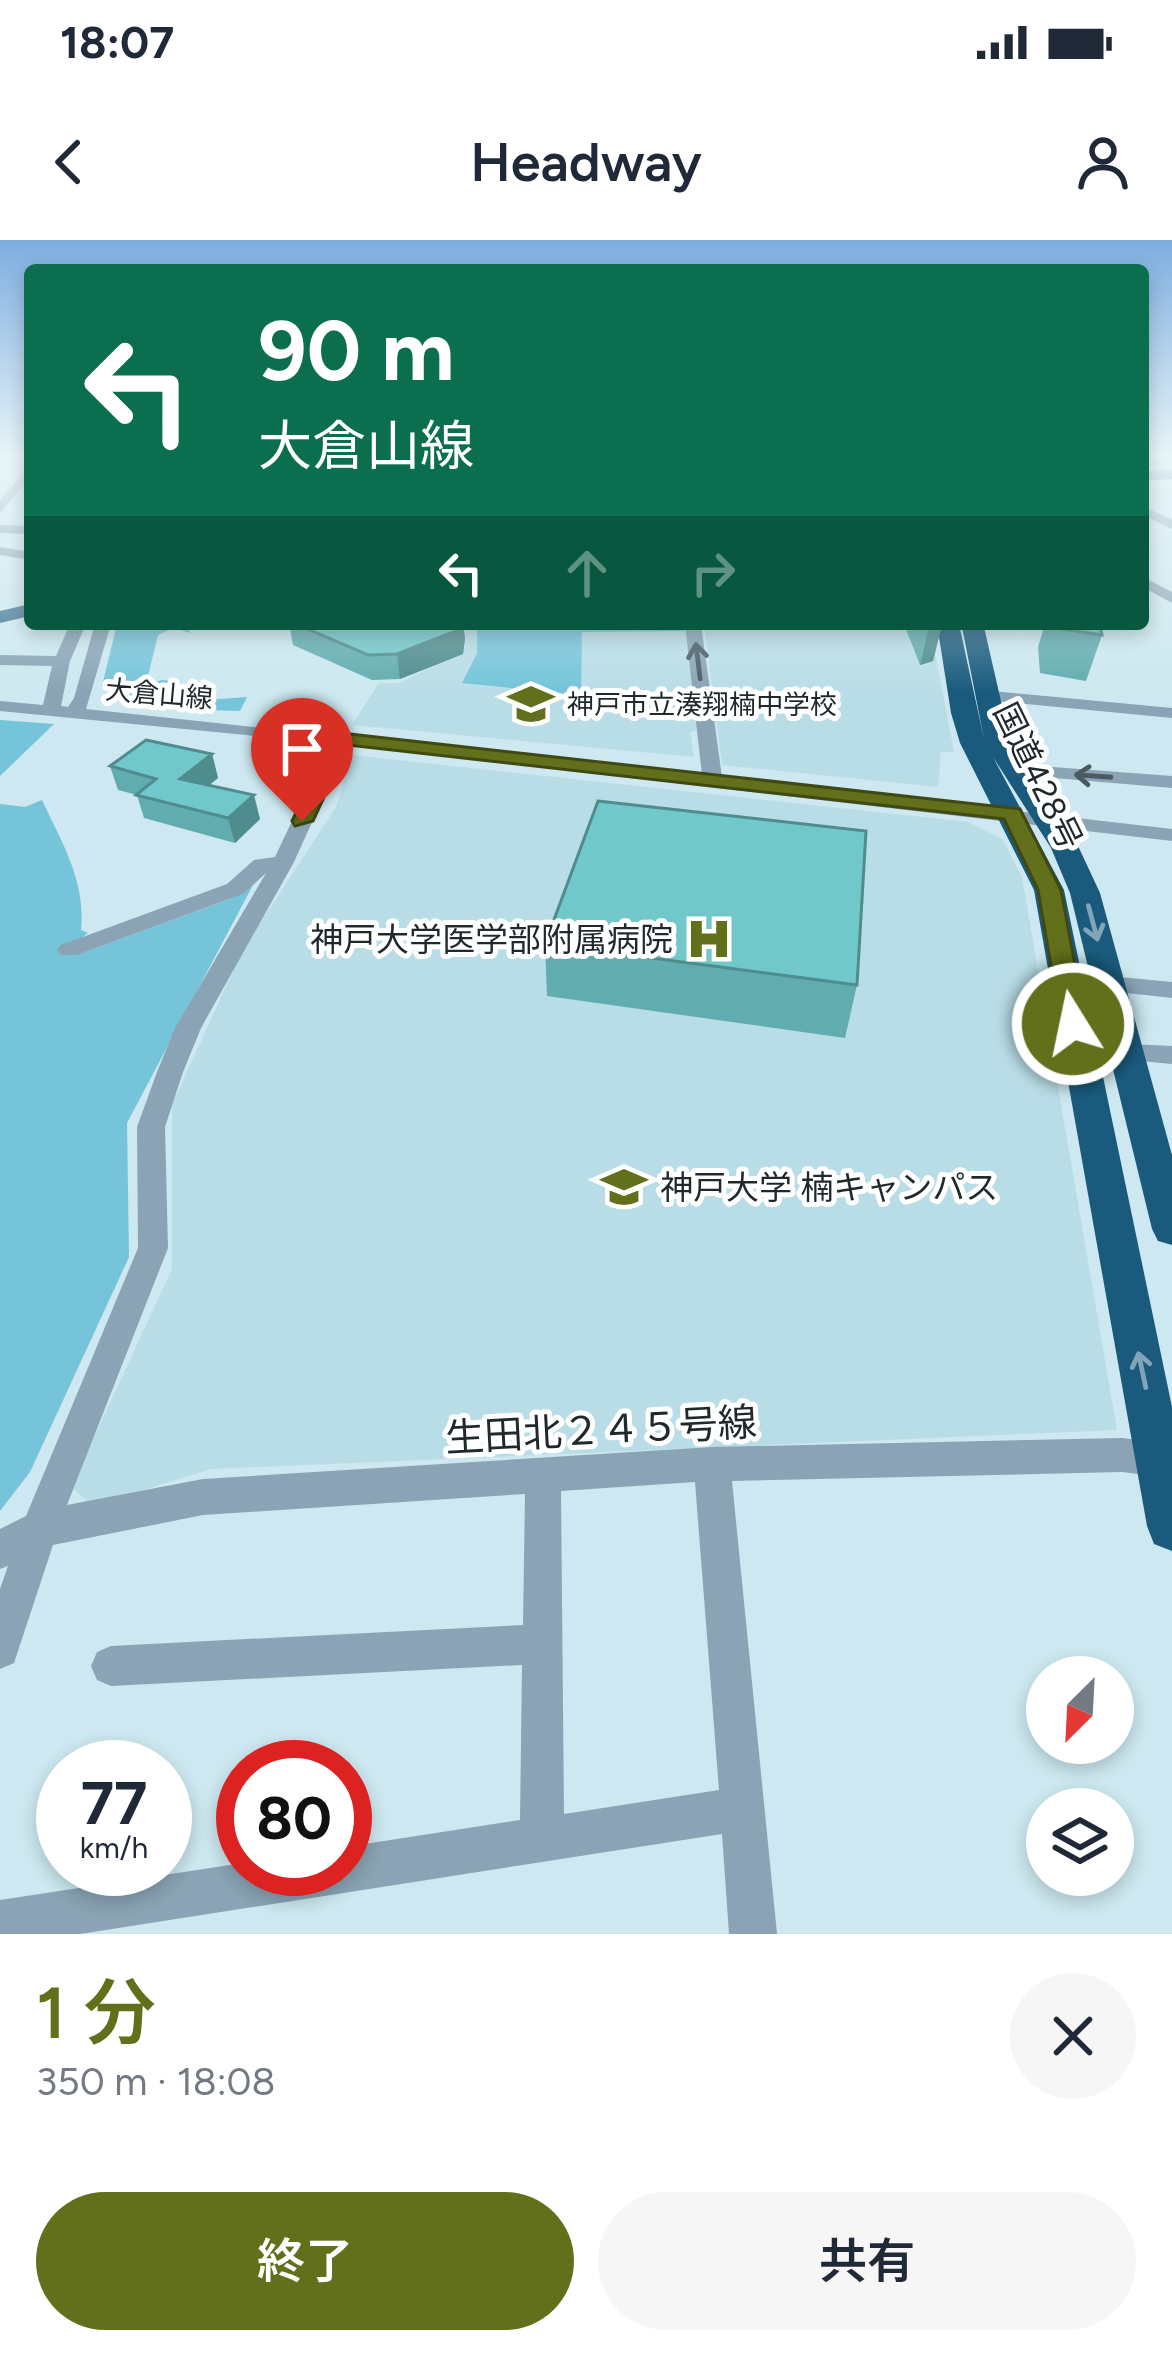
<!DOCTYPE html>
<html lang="ja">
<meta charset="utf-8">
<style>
body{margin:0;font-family:Figtree,"Noto Sans JP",sans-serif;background:#f6f6f7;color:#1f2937;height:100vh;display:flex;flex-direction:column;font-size:45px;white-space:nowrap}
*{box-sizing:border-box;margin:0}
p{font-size:39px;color:#747a83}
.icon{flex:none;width:66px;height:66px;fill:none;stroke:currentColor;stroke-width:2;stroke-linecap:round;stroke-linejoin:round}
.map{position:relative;height:1694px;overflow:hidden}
.details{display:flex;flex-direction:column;background:#fff;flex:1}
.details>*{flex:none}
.guide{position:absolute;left:24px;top:24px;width:1125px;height:366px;border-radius:12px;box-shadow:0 6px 18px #0003;background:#0b6e4f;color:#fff;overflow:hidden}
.needle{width:78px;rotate:204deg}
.tools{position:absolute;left:1026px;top:1416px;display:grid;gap:24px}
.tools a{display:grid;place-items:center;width:108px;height:108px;border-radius:50%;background:#fff;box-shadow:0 6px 18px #0003;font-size:60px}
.speed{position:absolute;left:36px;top:1500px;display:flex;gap:24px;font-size:60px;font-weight:700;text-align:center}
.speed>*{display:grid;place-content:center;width:156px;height:156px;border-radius:50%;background:#fff;box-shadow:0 6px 18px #0003;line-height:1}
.speed small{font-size:30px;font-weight:400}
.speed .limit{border:18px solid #d22;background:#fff;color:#111}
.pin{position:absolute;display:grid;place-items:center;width:102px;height:102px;color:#fff;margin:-123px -51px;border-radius:50% 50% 50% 0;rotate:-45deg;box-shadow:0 0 12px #0007}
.pin .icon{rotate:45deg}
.me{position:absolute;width:132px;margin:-66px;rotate:350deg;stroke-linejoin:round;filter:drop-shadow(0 0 9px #0008)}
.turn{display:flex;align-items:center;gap:42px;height:252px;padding:0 36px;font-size:54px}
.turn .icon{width:156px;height:156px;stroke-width:2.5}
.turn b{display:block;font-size:84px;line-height:102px}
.lanes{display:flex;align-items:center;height:114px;padding:0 36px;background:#0003;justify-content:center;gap:60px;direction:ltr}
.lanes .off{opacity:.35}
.round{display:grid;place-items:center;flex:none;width:126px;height:126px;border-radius:63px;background:#f6f6f7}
.head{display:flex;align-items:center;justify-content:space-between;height:204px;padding:0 36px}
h1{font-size:72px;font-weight:600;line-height:90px;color:#62701b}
.primary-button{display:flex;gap:24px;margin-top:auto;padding:24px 36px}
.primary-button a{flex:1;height:138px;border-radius:72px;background:#62701b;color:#fff;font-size:48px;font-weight:600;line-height:138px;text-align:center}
.primary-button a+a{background:#f6f6f7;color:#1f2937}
.status{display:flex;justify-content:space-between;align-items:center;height:84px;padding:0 60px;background:#fff;direction:ltr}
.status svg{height:33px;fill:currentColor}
header{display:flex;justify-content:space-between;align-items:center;height:156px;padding:0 36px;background:#fff;font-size:54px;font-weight:600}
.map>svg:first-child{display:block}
.built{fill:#b9dde7}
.green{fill:#75c4d9}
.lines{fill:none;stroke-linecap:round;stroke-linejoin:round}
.minor{fill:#8aa4b5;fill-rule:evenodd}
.major{fill:#3d6f8d;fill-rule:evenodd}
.highway{fill:#1a5b7d;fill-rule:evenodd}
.wall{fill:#61acae}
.shaded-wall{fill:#4f8c8d}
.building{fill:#71c8ca;stroke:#4f8c8d;stroke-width:3}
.oneway{stroke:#4a5a63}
.oneway2{stroke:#81a5b8}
.route{fill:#62701b;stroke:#404912;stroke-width:3}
.labels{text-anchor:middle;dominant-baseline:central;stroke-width:10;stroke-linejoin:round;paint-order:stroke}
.far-street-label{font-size:27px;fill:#1f292c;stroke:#fff}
.far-poi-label{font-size:27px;fill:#1f292c;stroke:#fff;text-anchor:start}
.street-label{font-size:33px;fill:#1f292c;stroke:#fff}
.poi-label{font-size:33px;fill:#1f292c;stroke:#fff;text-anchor:end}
.near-street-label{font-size:39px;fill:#1f292c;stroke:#fff}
</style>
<div class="status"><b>18:07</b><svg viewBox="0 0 49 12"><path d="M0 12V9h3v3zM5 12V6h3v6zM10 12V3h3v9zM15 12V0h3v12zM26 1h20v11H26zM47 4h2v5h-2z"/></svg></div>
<header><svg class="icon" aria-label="back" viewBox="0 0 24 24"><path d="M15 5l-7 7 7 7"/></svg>Headway<svg class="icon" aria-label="person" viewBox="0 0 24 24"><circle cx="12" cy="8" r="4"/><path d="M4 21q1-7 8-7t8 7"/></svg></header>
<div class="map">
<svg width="1172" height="1694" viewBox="0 0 1172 1694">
<rect width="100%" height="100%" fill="#cde8f0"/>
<g class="built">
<polygon points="454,384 686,384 698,490 690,492 694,517 352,485 379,443 399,443 464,411 466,398 453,392"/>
<polygon points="704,384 931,390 954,512 941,512 938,547 722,525"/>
<polygon points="352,515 968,582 1002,599 1022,637 1117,1190 211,1229 92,1266 71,1247 172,1029 172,865 242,711 336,567"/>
</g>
<g class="green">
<polygon points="117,384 185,384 191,393 173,388 158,395 147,440 111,451 102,446"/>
<polygon points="477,384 682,384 684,391 582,392 581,455 462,443 477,413"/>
<polygon points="162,440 176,441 182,453 206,460 247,457 240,471 138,468 124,455 152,443 149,456 173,455 174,449 158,448 155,442"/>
<polygon points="0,480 54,484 0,536"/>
<path d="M42,560C62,603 86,641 81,690L88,693L76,702L85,712L230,659L253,645L127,883L129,1017L30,1232L0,1271V564L25,567Z"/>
</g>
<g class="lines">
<g class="minor">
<polygon points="0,215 30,215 30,216 0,221"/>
<polygon points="30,225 30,238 0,273 0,260"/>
<polygon points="1143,266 1172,280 1172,289 1143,275"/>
<polygon points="0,285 30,286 30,294 0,293"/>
<polygon points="0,307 30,312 30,320 0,315"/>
<polygon points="1143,337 1172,352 1172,363 1143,347"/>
<path d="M70,384H86L70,421L61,466L68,467L74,458L95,384H111L86,469L702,535L685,384H701L722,537L1172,589V601L347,505L294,622L201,788L183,832L165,887L168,1008L67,1265L203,1239L712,1207L1122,1198L1172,1204V1238L1122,1232L732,1241L777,1694H729L722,1594L80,1694H0V1660L243,1623V1629H345V1607L520,1580L522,1425L111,1446L97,1440L91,1426L97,1412L111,1406L523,1385L525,1254L203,1275L53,1305L14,1423L0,1429V1349L8,1326L0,1329V1289L26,1276L138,1008L137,887L157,832L175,788L266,633L243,654L77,715H61L57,710L61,705L227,644L254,620L275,617L329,503L0,471V461L43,465L52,426L0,425V415L56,416ZM695,1242L719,1550L564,1574L561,1251Z"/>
<polygon points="991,451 1172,468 1172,478 985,460 985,452"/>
<polygon points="1014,524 1172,536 1172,548 1007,534 1004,530"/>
<polygon points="1109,736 1172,742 1172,758 1100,750 1097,744 1100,738"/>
<polygon points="1129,804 1172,806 1172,824 1120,819 1116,813 1120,807"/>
</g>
<g class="major">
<polygon points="1172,229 1172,239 1143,241 1143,231"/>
<polygon points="30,364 30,376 0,383 0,371"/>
</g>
<polygon class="highway" points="937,384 959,384 984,499 962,387 984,387 1011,505 1079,608 1100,653 1172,915 1172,1005 1158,1001 1152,989 1070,653 1051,608 993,517 1064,650 1172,1167 1172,1311 1154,1304 1147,1286 1034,650 960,503 951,473"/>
</g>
<g class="wall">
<polygon points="1143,215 1172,215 1172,225 1143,227"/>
<polygon points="289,384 463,384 465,399 463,414 400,439 372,440 293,405"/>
<polygon points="904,384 942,384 933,421 920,425"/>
<polygon points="1045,384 1100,384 1102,395 1086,441 1040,433 1038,407"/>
<polygon points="212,514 218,538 209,545 260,579 235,603 144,578 137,555 118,550 110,526"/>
<polygon points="545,704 857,745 845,798 547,756"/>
</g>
<g class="shaded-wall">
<polygon points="461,384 463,384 465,399 463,414 400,439 397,414"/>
<polygon points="942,384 933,421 920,425 929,387"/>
<polygon points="212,514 218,538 187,563 180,539"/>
<polygon points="254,555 260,579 235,603 228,578"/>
</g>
<g class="building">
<polygon points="296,384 461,384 461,389 397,414 368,415"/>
<polygon points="1054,384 1100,384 1102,395 1054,388"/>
<polygon points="146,500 212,514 180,539 254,555 228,578 136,555 156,539 110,526"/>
<polygon points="598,561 866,591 857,745 545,704"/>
</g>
<defs><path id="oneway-shaft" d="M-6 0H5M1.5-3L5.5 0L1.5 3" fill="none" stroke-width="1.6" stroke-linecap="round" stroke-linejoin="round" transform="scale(3)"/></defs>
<g class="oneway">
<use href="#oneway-shaft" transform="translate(698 421) rotate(-97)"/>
<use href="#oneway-shaft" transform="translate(1093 536) rotate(-176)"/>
</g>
<g class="oneway2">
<use href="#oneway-shaft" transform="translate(1093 683) rotate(75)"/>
<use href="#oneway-shaft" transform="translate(1142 1130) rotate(-102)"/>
</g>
<linearGradient id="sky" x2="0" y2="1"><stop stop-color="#7dade0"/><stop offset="0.48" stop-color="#e8f5f8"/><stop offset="1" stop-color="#e8f5f8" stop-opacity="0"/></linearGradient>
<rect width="1172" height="452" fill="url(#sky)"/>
<polygon class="route" points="341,493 1020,569 1061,650 1086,784 1073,793 1061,784 1038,650 1004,579 348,505 313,581 295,586 292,581 332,499"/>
<defs>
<g id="school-bare" transform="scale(3.6)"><path d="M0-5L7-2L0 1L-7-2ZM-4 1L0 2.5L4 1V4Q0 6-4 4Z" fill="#62701b" stroke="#fff" stroke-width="2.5" paint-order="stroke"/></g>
<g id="hospital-bare" transform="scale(3.6)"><path d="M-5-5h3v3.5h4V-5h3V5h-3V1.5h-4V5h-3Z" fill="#62701b" stroke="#fff" stroke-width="2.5" paint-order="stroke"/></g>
<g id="university-bare" transform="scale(3.6)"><path d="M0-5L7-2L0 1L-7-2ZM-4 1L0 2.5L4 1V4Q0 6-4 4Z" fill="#62701b" stroke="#fff" stroke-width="2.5" paint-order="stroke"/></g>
</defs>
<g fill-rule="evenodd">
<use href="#school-bare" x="531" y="464"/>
<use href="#hospital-bare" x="709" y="699"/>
<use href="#university-bare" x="624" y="947"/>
</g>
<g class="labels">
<g class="far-street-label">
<text transform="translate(159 454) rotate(5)">大倉山線</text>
</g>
<g class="far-poi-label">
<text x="567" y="464">神戸市立湊翔楠中学校</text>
</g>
<g class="street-label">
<text transform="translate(1038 536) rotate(64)">国道428号</text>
</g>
<g class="poi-label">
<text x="673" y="699">神戸大学医学部附属病院</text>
<text x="660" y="947" text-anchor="start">神戸大学 楠キャンパス</text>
</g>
<g class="near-street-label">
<text transform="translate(601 1190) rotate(-3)">生田北２４５号線</text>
</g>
</g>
</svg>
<div class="tools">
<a><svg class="needle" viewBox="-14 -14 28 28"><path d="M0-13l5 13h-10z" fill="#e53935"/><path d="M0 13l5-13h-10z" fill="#747a83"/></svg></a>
<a><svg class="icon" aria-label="layers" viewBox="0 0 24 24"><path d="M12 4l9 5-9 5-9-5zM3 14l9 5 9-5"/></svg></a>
</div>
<div class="speed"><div>77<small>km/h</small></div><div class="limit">80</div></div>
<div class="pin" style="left:302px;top:581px;background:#d93025"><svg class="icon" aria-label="arrive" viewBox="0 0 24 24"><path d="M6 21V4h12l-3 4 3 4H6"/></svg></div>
<svg class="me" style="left:1073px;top:784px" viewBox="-20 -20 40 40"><circle r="17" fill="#62701b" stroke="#fff" stroke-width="3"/><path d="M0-11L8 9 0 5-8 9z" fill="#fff"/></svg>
<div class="guide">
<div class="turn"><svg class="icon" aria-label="left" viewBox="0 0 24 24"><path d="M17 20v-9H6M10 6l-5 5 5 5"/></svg><div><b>90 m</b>大倉山線</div></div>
<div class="lanes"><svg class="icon" aria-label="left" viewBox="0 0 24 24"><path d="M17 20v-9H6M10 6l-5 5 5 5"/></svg><svg class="icon off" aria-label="ahead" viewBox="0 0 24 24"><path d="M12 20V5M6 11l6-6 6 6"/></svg><svg class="icon off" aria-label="right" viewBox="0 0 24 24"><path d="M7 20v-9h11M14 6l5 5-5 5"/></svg></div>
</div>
</div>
<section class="details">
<div class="head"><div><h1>1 分</h1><p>350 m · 18:08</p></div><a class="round"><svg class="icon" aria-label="close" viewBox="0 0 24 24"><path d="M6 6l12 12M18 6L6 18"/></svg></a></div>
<div class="primary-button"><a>終了</a><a>共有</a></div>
</section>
